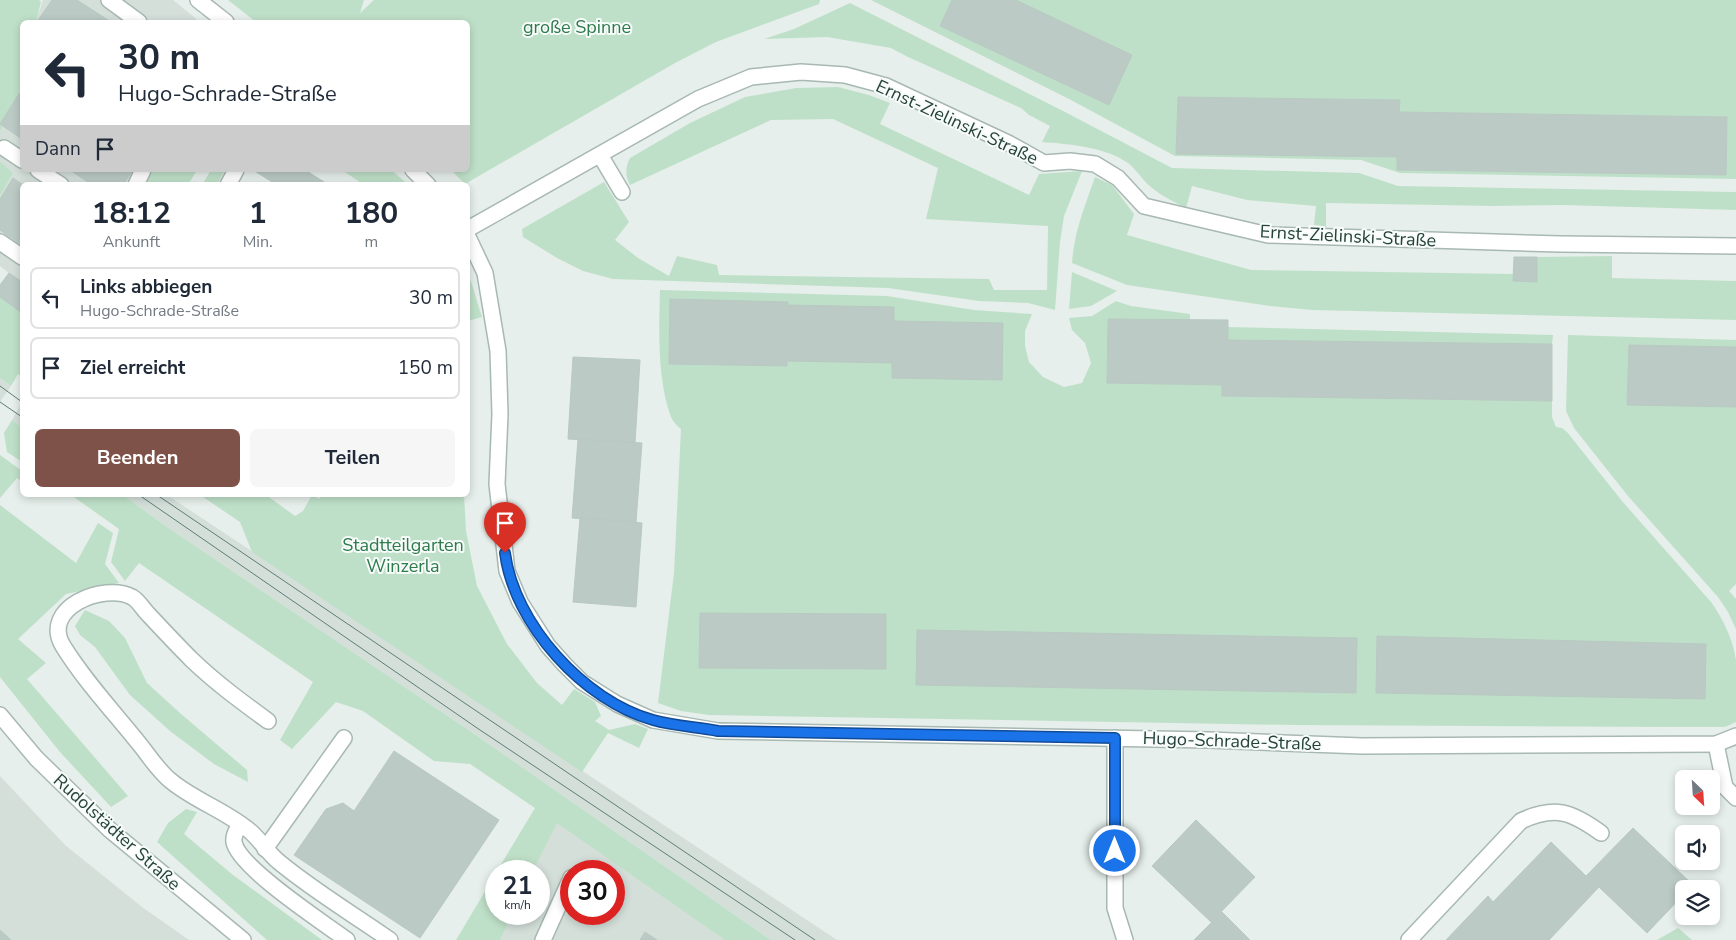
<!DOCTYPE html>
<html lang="de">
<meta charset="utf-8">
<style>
body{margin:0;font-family:"Nunito Sans",sans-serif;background:#f6f6f7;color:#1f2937;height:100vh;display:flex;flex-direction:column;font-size:19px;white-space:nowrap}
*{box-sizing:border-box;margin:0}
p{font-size:16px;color:#747a83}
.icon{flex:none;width:28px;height:28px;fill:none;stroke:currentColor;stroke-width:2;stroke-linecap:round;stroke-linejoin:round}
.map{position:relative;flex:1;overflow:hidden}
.drawer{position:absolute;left:20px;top:182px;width:450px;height:315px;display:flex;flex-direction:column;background:#fff;border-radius:8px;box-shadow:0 2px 8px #0003}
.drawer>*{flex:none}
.banner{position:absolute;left:20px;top:20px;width:450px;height:152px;border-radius:8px;box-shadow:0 2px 8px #0003;background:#fff;color:#1f2937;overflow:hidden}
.needle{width:32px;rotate:155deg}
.controls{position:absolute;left:1675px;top:770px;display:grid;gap:10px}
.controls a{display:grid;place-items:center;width:45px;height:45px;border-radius:8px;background:#fff;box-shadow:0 2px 8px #0003;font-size:25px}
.speed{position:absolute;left:485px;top:860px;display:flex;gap:10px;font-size:25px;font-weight:700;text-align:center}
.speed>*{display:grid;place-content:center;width:65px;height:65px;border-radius:50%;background:#fff;box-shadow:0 2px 8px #0003;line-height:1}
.speed small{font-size:12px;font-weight:400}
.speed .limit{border:8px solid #d22;background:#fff;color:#111}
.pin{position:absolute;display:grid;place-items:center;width:42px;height:42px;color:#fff;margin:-51px -21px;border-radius:50% 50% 50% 0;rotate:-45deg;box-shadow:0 0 5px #0007}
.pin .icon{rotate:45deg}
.me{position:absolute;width:55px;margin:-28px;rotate:0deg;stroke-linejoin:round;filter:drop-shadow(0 0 4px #0008)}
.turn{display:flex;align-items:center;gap:18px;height:105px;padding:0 15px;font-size:22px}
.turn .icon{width:65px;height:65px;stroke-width:2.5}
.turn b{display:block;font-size:35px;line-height:42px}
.then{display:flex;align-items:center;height:48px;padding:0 15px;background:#0003;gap:10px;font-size:19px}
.eta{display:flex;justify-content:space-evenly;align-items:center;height:85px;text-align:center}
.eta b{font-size:30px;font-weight:700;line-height:35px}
.button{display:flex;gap:10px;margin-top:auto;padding:10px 15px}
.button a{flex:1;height:58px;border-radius:8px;background:#7f5249;color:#fff;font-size:20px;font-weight:700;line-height:58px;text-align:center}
.button a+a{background:#f6f6f7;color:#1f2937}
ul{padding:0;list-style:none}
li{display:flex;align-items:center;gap:15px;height:62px;margin:0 10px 8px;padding:0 5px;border:2px solid #e0e1e3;border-radius:8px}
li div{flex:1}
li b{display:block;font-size:19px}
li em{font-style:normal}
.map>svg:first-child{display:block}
.built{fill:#d4dfda;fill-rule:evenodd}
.green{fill:#bfe0c8;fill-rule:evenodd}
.building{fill:#bbcac4;stroke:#b8c9c2}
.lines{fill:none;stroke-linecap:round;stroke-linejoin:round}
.service-casing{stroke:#a8b8b2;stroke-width:18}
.minor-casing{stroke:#a8b8b2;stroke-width:18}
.tertiary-casing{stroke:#a8b8b2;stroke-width:18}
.service{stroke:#fff;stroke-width:15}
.minor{stroke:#fff;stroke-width:15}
.tertiary{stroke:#fff;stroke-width:15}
.tram{stroke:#5f7d75;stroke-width:1}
.route-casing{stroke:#114b97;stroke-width:12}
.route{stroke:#1a73e8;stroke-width:9}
.labels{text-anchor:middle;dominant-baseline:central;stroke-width:4;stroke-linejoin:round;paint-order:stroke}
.park-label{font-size:18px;fill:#2d7a4b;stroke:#f7fbf9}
.street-label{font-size:18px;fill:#24423a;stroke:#f7fbf9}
</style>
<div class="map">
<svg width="1736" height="940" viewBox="0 0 1736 940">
<rect width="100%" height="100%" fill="#e6efeb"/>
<g class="built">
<polygon points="43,0 173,0 200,22 36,22"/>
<polygon points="22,86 22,170 152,170 146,185 22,185 22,313 0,297 0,285 9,273 0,266 0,196 13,173 0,161 0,132"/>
<polygon points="0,378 11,386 0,402"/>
<polygon points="22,402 22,427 12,420"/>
<polygon points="123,495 167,495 837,940 771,940 470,731 170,529"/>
<polygon points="0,776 65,845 142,907 189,940 0,940"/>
<path d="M557,822L726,940H500L513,914H539V871H533ZM571,871H614V914H571Z"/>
</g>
<g class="green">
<polygon points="0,0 39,0 41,2 36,22 22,22 22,86 0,132"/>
<polygon points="228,0 364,0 360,13 374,0 820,0 819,4 716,42 675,63 465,184 451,170 468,170 468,22 256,22"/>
<path d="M871,0H952L940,26L1109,105L1132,55L1016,0H1736V179L1400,173L1361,160L1175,156L1071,100ZM1178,97L1399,100V112L1727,117L1726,175L1397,170V157L1176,153Z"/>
<path d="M850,3L1065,112L1172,168L1359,173L1398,186L1736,192V210L1563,205L1492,206L1326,203V227L1314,225L1316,206L1247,200L1192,186L1186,208C1174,202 1162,196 1152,188C1143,181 1137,170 1128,163C1105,147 1069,144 1042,142L1050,126L1029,115L1021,108L908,57L891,48L827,37L764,39L794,29Z"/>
<path d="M838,87L869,95L890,103L880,124L1029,195L1039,174L1082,171L1064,216L1060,242L1055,310L1028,303L979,301L888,288L613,279L583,271L557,258L523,237L522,229L604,182L629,222L615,240L638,258L669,276L677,256L717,265L719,275L989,279L994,290H1047L1048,226L926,219L938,168L833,119L771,120L630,185C625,175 625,168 630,158L690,123L745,97L796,88Z"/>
<polygon points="0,161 13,173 0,196"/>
<polygon points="152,170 197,170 188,185 146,185"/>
<polygon points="211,170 225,170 217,185 202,185"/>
<polygon points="342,170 391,170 409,185 364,185"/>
<path d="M1095,177L1112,185L1134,214L1127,235L1251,270L1513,274L1514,281L1536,282L1537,257L1612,256V278L1736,281V320L1312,310L1270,306L1127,285L1072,263C1074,232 1085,206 1095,177Z"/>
<polygon points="468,272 482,317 468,321"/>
<polygon points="1072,272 1117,291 1091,306 1069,309"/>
<path d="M660,290L887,296L974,310L1032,314L1025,331V346L1029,362L1043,377L1064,387L1082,383L1091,363L1085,343L1072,330L1069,318L1092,316L1116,301L1131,306L1190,314V320L1108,319L1107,383L1222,385V396L1552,401V417L1556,427L1562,428L1567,432L1622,501L1711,602C1723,619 1733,639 1736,660C1736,680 1736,702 1736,722L1725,727H1665L1293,725L709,715L681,711L658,703L674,573L681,429C677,426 673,422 671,417C657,379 659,330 660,290Z"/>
<polygon points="0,297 22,313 22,377 18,374 11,386 0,378"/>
<polygon points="1228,327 1553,335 1552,344 1228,340"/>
<polygon points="1568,335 1736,340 1736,584 1729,591 1736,599 1736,629 1728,612 1718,597 1628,496 1574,428 1566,411"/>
<polygon points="12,420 22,427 22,462 7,452 4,433"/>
<polygon points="0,455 22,471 22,482 17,478 0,498"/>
<polygon points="71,495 123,495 170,529 470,731 771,940 725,940 557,823 533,871 497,871 535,808 470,764 434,761 363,711 336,702 292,749 280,740 313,682 139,563 125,581 111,562 119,529"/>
<polygon points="200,495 266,495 295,516 303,511 312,495 319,499 322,495 464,495 466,531 477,586 507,644 537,683 562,705 574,689 595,702 601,716 595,721 609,730 635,724 648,729 639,748 608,733 582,772 252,552 240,522"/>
<polygon points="0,505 76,563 98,523 113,533 105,564 119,583 66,594 18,639 46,663 27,679 128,796 111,807 60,752 0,677"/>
<polygon points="85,610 109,621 125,638 147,683 181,714 247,770 248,782 214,764 170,731 130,695 95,647 80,635 75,626"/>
<polygon points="186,809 197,812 184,834 233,875 322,940 267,940 157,842 168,823"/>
<polygon points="496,873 496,914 513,914 500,940 456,940"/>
<polygon points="1678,928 1692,940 1657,940"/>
</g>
<g class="building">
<polygon points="52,0 77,0 111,22 37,22"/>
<polygon points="952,0 1016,0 1132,55 1109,105 940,26"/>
<polygon points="22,89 22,139 0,124"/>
<polygon points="1178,97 1400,100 1399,112 1727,117 1726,175 1397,170 1397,157 1176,154"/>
<polygon points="70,170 133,170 123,185 92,185"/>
<polygon points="253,170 305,170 329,185 277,185"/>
<polygon points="13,178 23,185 22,245 0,230 0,199"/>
<polygon points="1514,257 1537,257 1537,282 1513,281"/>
<polygon points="9,273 22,282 22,313 0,297 0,285"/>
<polygon points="670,299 788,302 788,305 894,307 894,321 1003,323 1002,380 892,378 892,363 787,361 787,366 669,364"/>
<polygon points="1108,319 1228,320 1228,340 1552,344 1552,401 1222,396 1222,385 1107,383"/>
<polygon points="1629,345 1736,347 1736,407 1627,405"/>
<polygon points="573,357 640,360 635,443 568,439"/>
<polygon points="578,439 642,443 636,522 572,518"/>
<polygon points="580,518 642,523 636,607 573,602"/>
<polygon points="700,613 886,614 886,669 699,668"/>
<polygon points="917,630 1357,638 1356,693 916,685"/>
<polygon points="1377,636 1706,644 1705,699 1376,693"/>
<polygon points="394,751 499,820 420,938 294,855 326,809 343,803 354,811"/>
<polygon points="1196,820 1255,877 1211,922 1152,866"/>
<polygon points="1633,828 1693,885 1689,889 1684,889 1684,894 1647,933 1599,887 1549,940 1446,940 1488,896 1493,902 1551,842 1586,876"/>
<polygon points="1222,912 1250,940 1194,940"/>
<polygon points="0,930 11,940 0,940"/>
<polygon points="645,932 657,940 640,940"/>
</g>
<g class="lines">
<g class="service-casing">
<g id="service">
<polyline points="109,0 139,22"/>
<polyline points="4,148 22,160"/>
<polyline points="600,155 622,192"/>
<polyline points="38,170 61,185"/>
<polyline points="136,185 143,170"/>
<polyline points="228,185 236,170"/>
<polyline points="0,242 22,257"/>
<path d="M268,721C242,702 216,683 192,660C177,645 162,629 148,614C143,609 138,600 132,597C104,582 40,608 63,646C84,680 112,710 137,741C148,754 158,771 171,781C195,801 227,811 251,832C261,841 268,853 279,862C314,891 353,914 390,940"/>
<polyline points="1716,744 1725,787 1736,798"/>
<path d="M240,824C237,830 233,835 234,842C238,867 324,923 347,940"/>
<polyline points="265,849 344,738"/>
<polyline points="543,940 571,878"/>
<path d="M1409,940L1521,821C1555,805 1572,812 1601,833"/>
</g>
</g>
<g class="minor-casing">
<g id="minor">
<polyline points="198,0 226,22"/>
<polyline points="413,170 428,185"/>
<polyline points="468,229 698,99 751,77 801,72 845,75 886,86 1010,144 1044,163 1070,161 1095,164 1118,178 1144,206 1268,235 1560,244 1736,246"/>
<polyline points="468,237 485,273 498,351 500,414 497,484 507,571 520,602 548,646 565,665 582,682 617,704 653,720 718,731 1209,740 1362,746 1716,744 1736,736"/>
<polyline points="1115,738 1115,908 1125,940"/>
</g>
</g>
<g class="tertiary-casing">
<polyline id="tertiary" points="0,715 36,758 110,830 243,940"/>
</g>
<use href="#service" class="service"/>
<use href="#minor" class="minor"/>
<use href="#tertiary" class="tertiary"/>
<g class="tram">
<polyline points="0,386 22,402"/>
<polyline points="0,402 22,417"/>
<polyline points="139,495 480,730 795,940"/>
<polyline points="157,495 815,940"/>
</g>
</g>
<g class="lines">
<g class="route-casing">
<path id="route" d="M505,553C514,624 584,701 653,720C674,726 697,727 718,731L1115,738V851"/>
</g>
<use href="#route" class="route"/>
</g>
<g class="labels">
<g class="park-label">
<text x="577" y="27">große Spinne</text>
<text x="403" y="545">Stadtteilgarten<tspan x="403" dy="21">Winzerla</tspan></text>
</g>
<g class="street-label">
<text transform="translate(957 122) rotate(25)">Ernst-Zielinski-Straße</text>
<text transform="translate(1348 236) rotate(3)">Ernst-Zielinski-Straße</text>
<text transform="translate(1232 741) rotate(2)">Hugo-Schrade-Straße</text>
<text transform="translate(117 832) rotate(42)">Rudolstädter Straße</text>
</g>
</g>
</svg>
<div class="controls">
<a><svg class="needle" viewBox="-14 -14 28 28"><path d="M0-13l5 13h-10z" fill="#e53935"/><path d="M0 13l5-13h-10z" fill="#747a83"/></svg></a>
<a><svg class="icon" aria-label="sound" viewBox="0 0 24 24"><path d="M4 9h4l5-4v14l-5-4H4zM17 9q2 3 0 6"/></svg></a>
<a><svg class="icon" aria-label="layers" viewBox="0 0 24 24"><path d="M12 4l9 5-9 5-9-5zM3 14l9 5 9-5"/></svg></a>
</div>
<div class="speed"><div>21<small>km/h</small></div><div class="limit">30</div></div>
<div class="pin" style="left:505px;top:553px;background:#d93025"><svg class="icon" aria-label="arrive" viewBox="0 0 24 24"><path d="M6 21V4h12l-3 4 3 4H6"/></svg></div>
<svg class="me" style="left:1115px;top:851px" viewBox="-20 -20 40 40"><circle r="17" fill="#1a73e8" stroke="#fff" stroke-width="3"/><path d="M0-11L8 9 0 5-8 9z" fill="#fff"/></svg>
<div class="banner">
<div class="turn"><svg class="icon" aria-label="left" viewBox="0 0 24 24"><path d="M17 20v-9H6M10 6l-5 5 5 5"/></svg><div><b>30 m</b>Hugo-Schrade-Straße</div></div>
<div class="then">Dann<svg class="icon" aria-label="arrive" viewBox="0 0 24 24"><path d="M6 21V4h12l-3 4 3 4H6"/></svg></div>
</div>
<section class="drawer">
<div class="eta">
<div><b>18:12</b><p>Ankunft</p></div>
<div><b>1</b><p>Min.</p></div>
<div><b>180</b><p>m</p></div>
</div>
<ul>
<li><svg class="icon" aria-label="left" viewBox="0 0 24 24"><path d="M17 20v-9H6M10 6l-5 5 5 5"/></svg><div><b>Links abbiegen</b><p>Hugo-Schrade-Straße</p></div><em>30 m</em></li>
<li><svg class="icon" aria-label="arrive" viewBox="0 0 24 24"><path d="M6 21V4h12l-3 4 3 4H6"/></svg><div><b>Ziel erreicht</b></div><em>150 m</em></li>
</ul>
<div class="button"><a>Beenden</a><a>Teilen</a></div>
</section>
</div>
